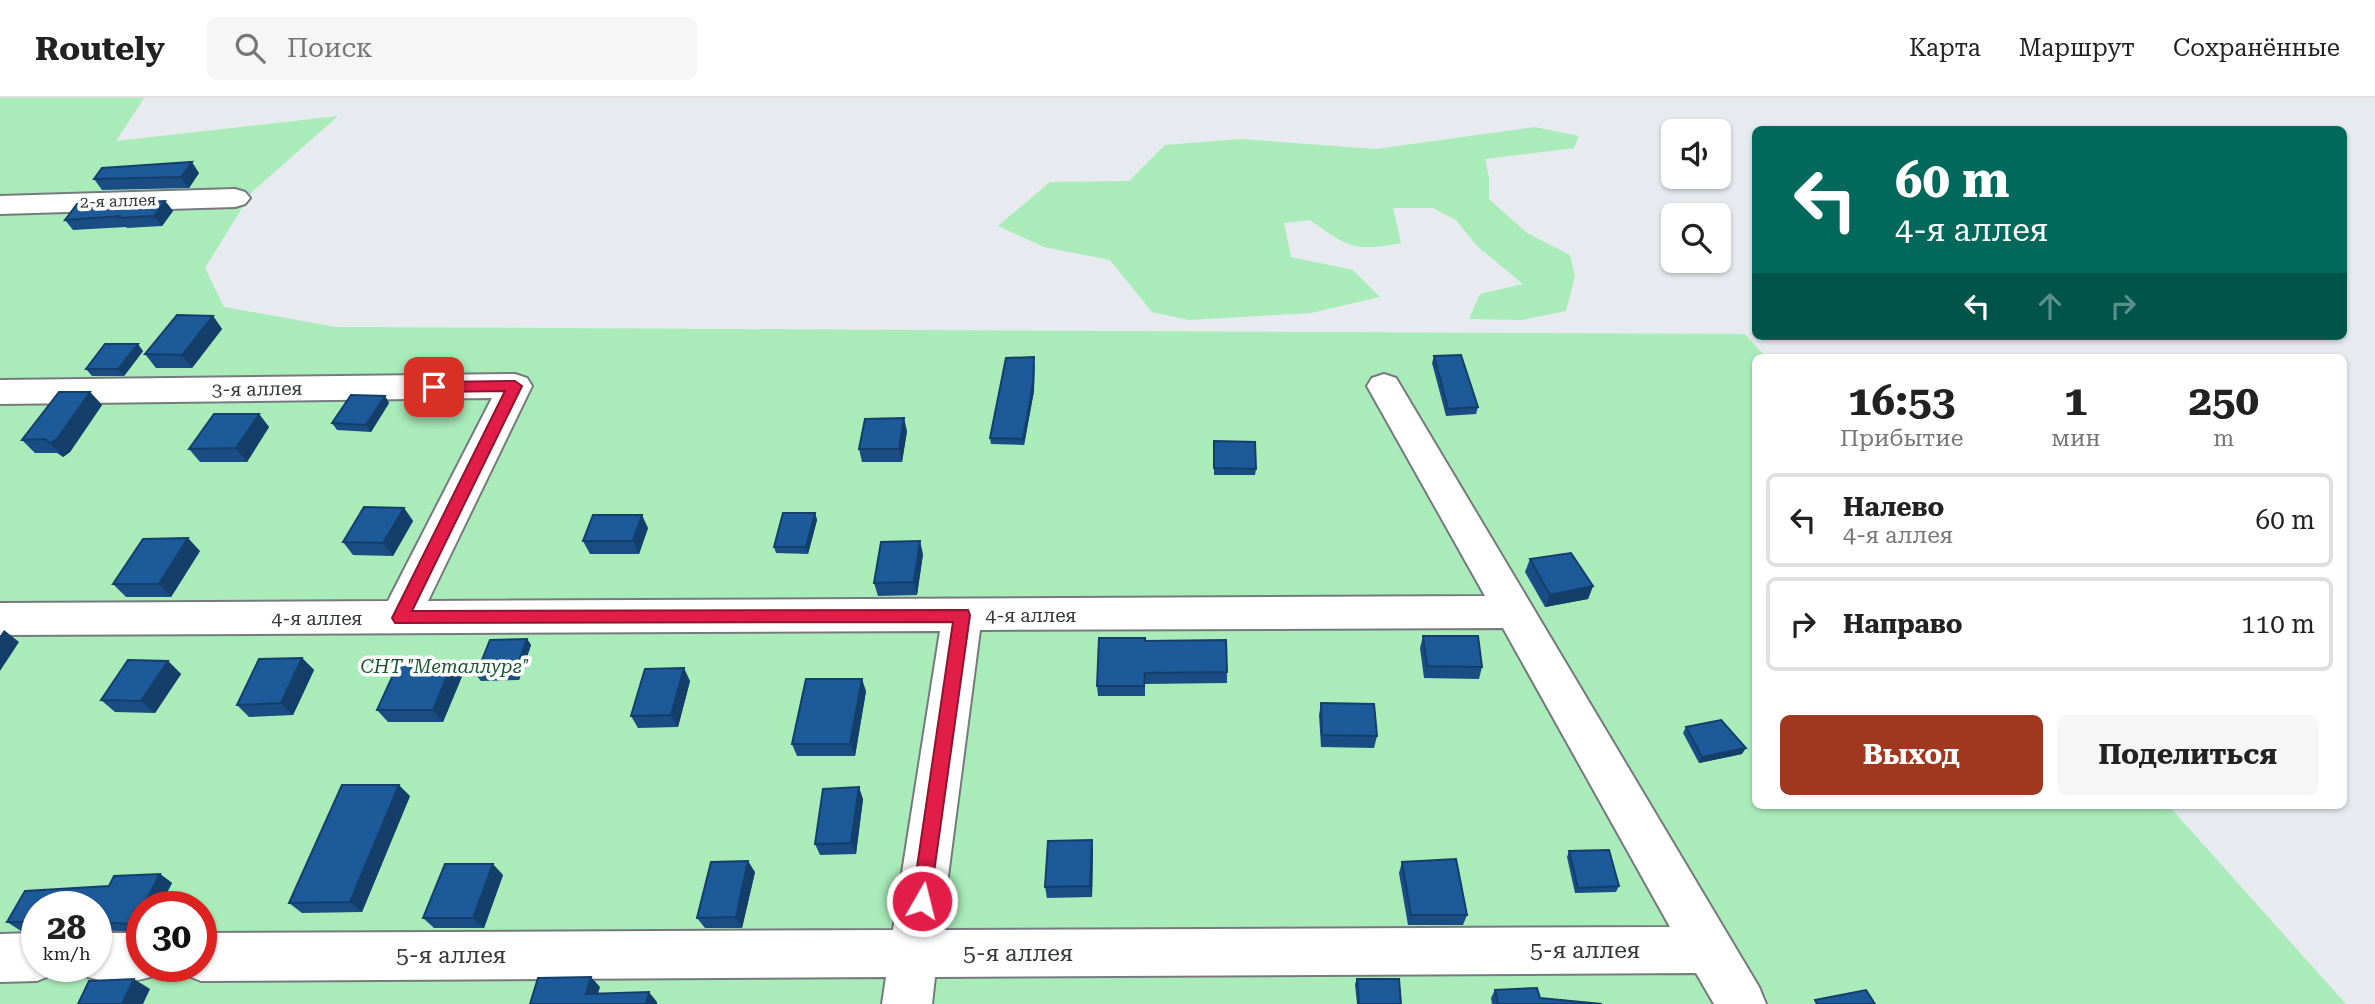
<!DOCTYPE html>
<html lang="ru">
<meta charset="utf-8">
<style>
body{margin:0;font-family:"Roboto Serif",serif;background:#f6f6f6;color:#222;height:100vh;display:flex;flex-direction:column;font-size:26px;white-space:nowrap}
*{box-sizing:border-box;margin:0}
p{font-size:23px;color:#767676}
.icon{flex:none;width:38px;height:38px;fill:none;stroke:currentColor;stroke-width:2;stroke-linecap:round;stroke-linejoin:round}
.map{position:relative;flex:1;overflow:hidden}
.details{position:absolute;left:1752px;top:256px;width:595px;height:455px;display:flex;flex-direction:column;background:#fff;border-radius:10px;box-shadow:0 2px 5px #0004}
.details>*{flex:none}
.top-card{position:absolute;left:1752px;top:28px;width:595px;height:214px;border-radius:10px;box-shadow:0 2px 5px #0004;background:#00695c;color:#fff;overflow:hidden}
.fabs{position:absolute;left:1661px;top:21px;display:grid;gap:14px}
.fabs a{display:grid;place-items:center;width:70px;height:70px;border-radius:10px;background:#fff;box-shadow:0 2px 5px #0004;font-size:35px}
.speed{position:absolute;left:21px;top:793px;display:flex;gap:14px;font-size:35px;font-weight:700;text-align:center}
.speed>*{display:grid;place-content:center;width:91px;height:91px;border-radius:50%;background:#fff;box-shadow:0 2px 5px #0004;line-height:1}
.speed small{font-size:18px;font-weight:400}
.speed .limit{border:10px solid #d22;background:#fff;color:#111}
.pin{position:absolute;display:grid;place-items:center;width:60px;height:60px;color:#fff;margin:-30px;border-radius:14px;box-shadow:0 4px 10px #0006}
.me{position:absolute;width:77px;margin:-38px;rotate:8deg;stroke-linejoin:round;filter:drop-shadow(0 0 5px #0008)}
.turn{display:flex;align-items:center;gap:24px;height:147px;padding:0 28px;font-size:32px}
.turn .icon{width:91px;height:91px;stroke-width:2.5}
.turn b{display:block;font-size:49px;line-height:60px}
.lanes{display:flex;align-items:center;height:66px;padding:0 28px;background:#0003;justify-content:center;gap:35px;direction:ltr}
.lanes .off{opacity:.35}
.eta{display:flex;justify-content:space-evenly;align-items:center;height:119px;text-align:center}
.eta b{font-size:42px;font-weight:700;line-height:49px}
.button{display:flex;gap:14px;margin-top:auto;padding:14px 28px}
.button a{flex:1;height:80px;border-radius:10px;background:#a0371f;color:#fff;font-size:28px;font-weight:700;line-height:80px;text-align:center}
.button a+a{background:#f6f6f6;color:#222}
ul{padding:0;list-style:none}
li{display:flex;align-items:center;gap:21px;height:94px;margin:0 14px 10px;padding:0 14px;border:4px solid #e0e0e0;border-radius:10px}
li div{flex:1}
li b{display:block;font-size:26px}
li em{font-style:normal}
header{display:flex;align-items:center;gap:42px;box-sizing:border-box;height:98px;padding:0 35px;background:#fff;border-bottom:2px solid #e0e0e0}
header strong{font-size:33px}
nav{display:flex;gap:38px;margin-inline-start:auto;font-size:24px}
.search{width:490px;height:63px;background:#f6f6f6;display:flex;align-items:center;gap:18px;box-sizing:border-box;padding:0 24px;border-radius:10px;color:#767676;font-size:26px}
.map>svg:first-child{display:block}
.green{fill:#a9ebb9;fill-rule:evenodd}
.lines{fill:none;stroke-linecap:round;stroke-linejoin:round}
.minor-casing{stroke:#767a7e;stroke-width:4}
.minor{fill:#fff;fill-rule:evenodd}
.wall{fill:#194d84}
.shaded-wall{fill:#143f6b}
.building{fill:#1d5a99;stroke:#143f6b;stroke-width:2}
.route{fill:#e11d48;stroke:#92132f;stroke-width:2}
.labels{text-anchor:middle;dominant-baseline:central;stroke-width:7;stroke-linejoin:round;paint-order:stroke}
.far-street-label{font-size:16px;fill:#353739;stroke:#fff}
.street-label{font-size:19px;fill:#353739;stroke:#fff}
.park-label{font-size:19px;font-style:italic;fill:#1a562f;stroke:#fff}
.near-street-label{font-size:23px;fill:#353739;stroke:#fff}
</style>
<header>
<strong>Routely</strong>
<div class="search"><svg class="icon" aria-label="search" viewBox="0 0 24 24"><circle cx="10" cy="10" r="6"/><path d="M15 15l6 6"/></svg>Поиск</div>
<nav><a>Карта</a><a>Маршрут</a><a>Сохранённые</a></nav>
</header>
<div class="map">
<svg width="2375" height="906" viewBox="0 0 2375 906">
<rect width="100%" height="100%" fill="#e7ebf0"/>
<g class="green">
<path d="M0,0H144L116,43L338,18L252,94L205,170L224,209L336,229L1745,236L1766,259H1755V707H2168L2346,906H0ZM37,808H96V868H37ZM142,808H201V868H142Z"/>
<path d="M1535,29L1579,38L1574,50L1485,61L1489,79V101L1527,135L1570,157L1575,178L1566,213L1522,222L1469,221L1480,196L1523,186L1477,148L1456,122L1433,110H1393L1401,145C1354,154 1348,149 1310,122L1284,125L1291,159L1353,172L1380,199L1311,215L1189,222L1152,214L1110,162L1044,149L998,128L1050,84L1129,83L1165,47L1241,41L1376,51Z"/>
</g>
<g class="lines">
<g class="minor-casing">
<g id="minor">
<polygon points="235,91 245,94 250,100 245,106 235,109 0,116 0,98"/>
<path d="M515,276L527,280L532,288L428,503L1485,498L1367,288L1372,280L1384,276L1396,280L1759,889L1766,906H1714L1696,875L935,879L932,906H882L886,879L201,883L184,876L181,868H201V835L893,832L940,533L0,537V505L388,503L492,300L0,306V282ZM1503,530L1670,829L941,832L980,532Z"/>
<polygon points="37,835 37,868 57,868 54,876 37,883 0,884 0,836"/>
<path d="M96,835H142V868H162L159,876C134,886 104,886 79,876L76,868H96Z"/>
</g>
</g>
<use href="#minor" class="minor"/>
</g>
<g class="wall">
<polygon points="199,75 189,90 102,92 94,81"/>
<polygon points="165,103 173,113 162,128 127,130 126,129 73,132 65,122"/>
<polygon points="213,218 222,231 192,270 156,270 145,256"/>
<polygon points="143,253 124,278 92,278 86,271"/>
<polygon points="1434,258 1478,309 1476,316 1446,318 1432,265"/>
<polygon points="1035,266 1034,293 1024,347 991,346 990,340"/>
<polygon points="90,294 102,307 70,354 63,359 57,355 35,355 22,342"/>
<polygon points="385,298 389,305 371,334 337,332 332,325"/>
<polygon points="259,316 269,329 247,364 200,364 189,351"/>
<polygon points="907,333 902,364 862,364 859,351"/>
<polygon points="1214,343 1256,371 1255,377 1214,377"/>
<polygon points="404,410 413,423 393,458 353,457 343,444"/>
<polygon points="815,415 817,422 808,456 776,455 774,449"/>
<polygon points="648,430 639,456 590,456 583,443"/>
<polygon points="200,453 171,499 126,499 113,486"/>
<polygon points="923,456 917,497 878,498 874,485"/>
<polygon points="1530,461 1593,488 1588,501 1545,509 1525,474"/>
<polygon points="1423,538 1482,569 1479,581 1424,580 1420,550"/>
<polygon points="527,541 531,547 519,582 481,583 476,577"/>
<polygon points="1145,543 1227,574 1227,585 1145,586 1145,598 1098,598 1097,588"/>
<polygon points="302,560 314,572 293,617 249,619 237,607"/>
<polygon points="168,563 181,576 155,615 115,614 101,602"/>
<polygon points="453,564 463,576 443,624 388,624 377,612"/>
<polygon points="690,583 678,629 638,630 631,618"/>
<polygon points="866,593 855,658 797,658 792,646"/>
<polygon points="1321,605 1377,638 1374,650 1321,649 1319,617"/>
<polygon points="1686,629 1742,656 1699,665 1683,635"/>
<polygon points="410,698 362,814 302,815 289,805"/>
<polygon points="863,701 856,756 820,757 815,746"/>
<polygon points="1092,742 1093,753 1092,799 1047,800 1045,789"/>
<polygon points="1569,753 1619,788 1616,794 1575,795 1567,759"/>
<polygon points="1402,764 1467,817 1463,827 1408,827 1399,775"/>
<polygon points="755,774 742,830 705,830 697,820"/>
<polygon points="160,776 172,785 160,808 142,808 142,834 96,832 96,808 37,808 37,837 30,833 21,833 7,824 25,793 109,788 114,778"/>
<polygon points="503,777 484,830 434,830 423,820"/>
<polygon points="1357,881 1401,906 1357,906 1355,886"/>
<polygon points="1495,892 1540,900 1602,906 1492,906 1491,900"/>
</g>
<g class="shaded-wall">
<polygon points="192,64 199,75 189,90 181,79"/>
<polygon points="165,103 173,113 162,128 154,118"/>
<polygon points="213,218 222,231 192,270 182,257"/>
<polygon points="138,246 143,253 124,278 118,271"/>
<polygon points="1034,259 1034,293 1024,347 1023,341"/>
<polygon points="90,294 102,307 70,354 63,359 50,345"/>
<polygon points="385,298 389,305 371,334 366,327"/>
<polygon points="259,316 269,329 247,364 236,350"/>
<polygon points="904,320 907,333 902,364 899,351"/>
<polygon points="404,410 413,423 393,458 383,445"/>
<polygon points="815,415 817,422 808,456 806,449"/>
<polygon points="642,417 648,430 639,456 633,443"/>
<polygon points="188,440 200,453 171,499 159,486"/>
<polygon points="920,443 923,456 917,497 914,484"/>
<polygon points="1593,488 1588,501 1545,509 1550,497"/>
<polygon points="4,532 19,544 0,573 0,538"/>
<polygon points="527,541 531,547 519,582 514,575"/>
<polygon points="302,560 314,572 293,617 281,605"/>
<polygon points="168,563 181,576 155,615 141,603"/>
<polygon points="453,564 463,576 443,624 433,612"/>
<polygon points="684,570 690,583 678,629 671,617"/>
<polygon points="862,581 866,593 855,658 850,646"/>
<polygon points="1746,650 1742,656 1699,665 1702,659"/>
<polygon points="399,687 410,698 362,814 350,804"/>
<polygon points="859,689 863,701 856,756 851,745"/>
<polygon points="1092,742 1093,753 1092,799 1090,788"/>
<polygon points="748,763 755,774 742,830 736,819"/>
<polygon points="493,766 503,777 484,830 473,820"/>
<polygon points="160,776 172,785 160,808 143,808"/>
<polygon points="142,811 142,831 134,826"/>
<polygon points="591,879 600,889 595,906 586,896"/>
<polygon points="134,881 150,891 143,906 122,906"/>
<polygon points="649,894 657,904 657,906 646,906"/>
</g>
<g class="building">
<polygon points="192,64 181,79 94,81 102,70"/>
<polygon points="165,103 154,118 119,120 120,118 65,122 77,106"/>
<polygon points="177,217 213,218 182,257 145,256"/>
<polygon points="105,246 138,246 118,271 86,271"/>
<polygon points="1461,257 1478,309 1448,311 1434,258"/>
<polygon points="1034,259 1033,286 1023,341 990,340 1006,260"/>
<polygon points="59,294 90,294 57,341 50,345 45,341 22,342"/>
<polygon points="351,297 385,298 366,327 332,325"/>
<polygon points="214,316 259,316 236,350 189,351"/>
<polygon points="904,320 899,351 859,351 865,321"/>
<polygon points="1214,343 1255,344 1256,371 1214,370"/>
<polygon points="364,409 404,410 383,445 343,444"/>
<polygon points="783,415 815,415 806,449 774,449"/>
<polygon points="593,417 642,417 633,443 583,443"/>
<polygon points="188,440 159,486 113,486 143,441"/>
<polygon points="920,443 914,484 874,485 881,444"/>
<polygon points="1571,455 1593,488 1550,497 1530,461"/>
<polygon points="1423,538 1478,538 1482,569 1427,568"/>
<polygon points="1099,540 1145,540 1145,543 1226,542 1227,574 1145,575 1144,588 1097,588"/>
<polygon points="527,541 514,575 476,577 490,542"/>
<polygon points="302,560 281,605 237,607 259,561"/>
<polygon points="128,562 168,563 141,603 101,602"/>
<polygon points="399,564 453,564 433,612 377,612"/>
<polygon points="684,570 671,617 631,618 645,571"/>
<polygon points="806,581 862,581 850,646 792,646"/>
<polygon points="1321,605 1374,606 1377,638 1322,637"/>
<polygon points="1721,622 1746,650 1702,659 1686,629"/>
<polygon points="342,687 399,687 350,804 289,805"/>
<polygon points="859,689 851,745 815,746 823,691"/>
<polygon points="1092,742 1090,788 1045,789 1048,743"/>
<polygon points="1609,752 1619,788 1578,790 1569,753"/>
<polygon points="1456,761 1467,817 1411,817 1402,764"/>
<polygon points="748,763 736,819 697,820 711,764"/>
<polygon points="445,766 493,766 473,820 423,820"/>
<polygon points="160,776 143,808 142,808 142,811 134,826 96,824 96,808 37,808 37,830 26,830 23,824 7,824 25,793 109,788 114,778"/>
<polygon points="591,879 586,896 649,894 646,906 530,906 538,880"/>
<polygon points="134,881 122,906 78,906 89,883"/>
<polygon points="1357,881 1399,881 1401,906 1359,906"/>
<polygon points="1537,890 1540,900 1602,906 1498,906 1495,892"/>
<polygon points="1866,892 1875,906 1817,906 1815,902"/>
</g>
<polygon class="route" points="515,283 522,288 412,513 968,512 970,517 929,810 922,813 915,810 912,803 953,524 395,525 392,520 505,293 434,294 427,289 434,284"/>
<g class="labels">
<g class="far-street-label">
<text transform="translate(118 103) rotate(-2)">2-я аллея</text>
</g>
<g class="street-label">
<text transform="translate(257 291) rotate(-1)">3-я аллея</text>
<text x="1031" y="517">4-я аллея</text>
<text x="317" y="520">4-я аллея</text>
</g>
<g class="park-label">
<text x="445" y="568">СНТ "Металлург"</text>
</g>
<g class="near-street-label">
<text x="1585" y="852">5-я аллея</text>
<text x="1018" y="855">5-я аллея</text>
<text x="451" y="857">5-я аллея</text>
</g>
</g>
</svg>
<div class="fabs">
<a><svg class="icon" aria-label="sound" viewBox="0 0 24 24"><path d="M4 9h4l5-4v14l-5-4H4zM17 9q2 3 0 6"/></svg></a>
<a><svg class="icon" aria-label="search" viewBox="0 0 24 24"><circle cx="10" cy="10" r="6"/><path d="M15 15l6 6"/></svg></a>
</div>
<div class="speed"><div>28<small>km/h</small></div><div class="limit">30</div></div>
<div class="pin" style="left:434px;top:289px;background:#d93025"><svg class="icon" aria-label="arrive" viewBox="0 0 24 24"><path d="M6 21V4h12l-3 4 3 4H6"/></svg></div>
<svg class="me" style="left:922px;top:803px" viewBox="-20 -20 40 40"><circle r="17" fill="#e11d48" stroke="#fff" stroke-width="3"/><path d="M0-11L8 9 0 5-8 9z" fill="#fff"/></svg>
<div class="top-card">
<div class="turn"><svg class="icon" aria-label="left" viewBox="0 0 24 24"><path d="M17 20v-9H6M10 6l-5 5 5 5"/></svg><div><b>60 m</b>4-я аллея</div></div>
<div class="lanes"><svg class="icon" aria-label="left" viewBox="0 0 24 24"><path d="M17 20v-9H6M10 6l-5 5 5 5"/></svg><svg class="icon off" aria-label="ahead" viewBox="0 0 24 24"><path d="M12 20V5M6 11l6-6 6 6"/></svg><svg class="icon off" aria-label="right" viewBox="0 0 24 24"><path d="M7 20v-9h11M14 6l5 5-5 5"/></svg></div>
</div>
<section class="details">
<div class="eta">
<div><b>16:53</b><p>Прибытие</p></div>
<div><b>1</b><p>мин</p></div>
<div><b>250</b><p>m</p></div>
</div>
<ul>
<li><svg class="icon" aria-label="left" viewBox="0 0 24 24"><path d="M17 20v-9H6M10 6l-5 5 5 5"/></svg><div><b>Налево</b><p>4-я аллея</p></div><em>60 m</em></li>
<li><svg class="icon" aria-label="right" viewBox="0 0 24 24"><path d="M7 20v-9h11M14 6l5 5-5 5"/></svg><div><b>Направо</b></div><em>110 m</em></li>
</ul>
<div class="button"><a>Выход</a><a>Поделиться</a></div>
</section>
</div>
